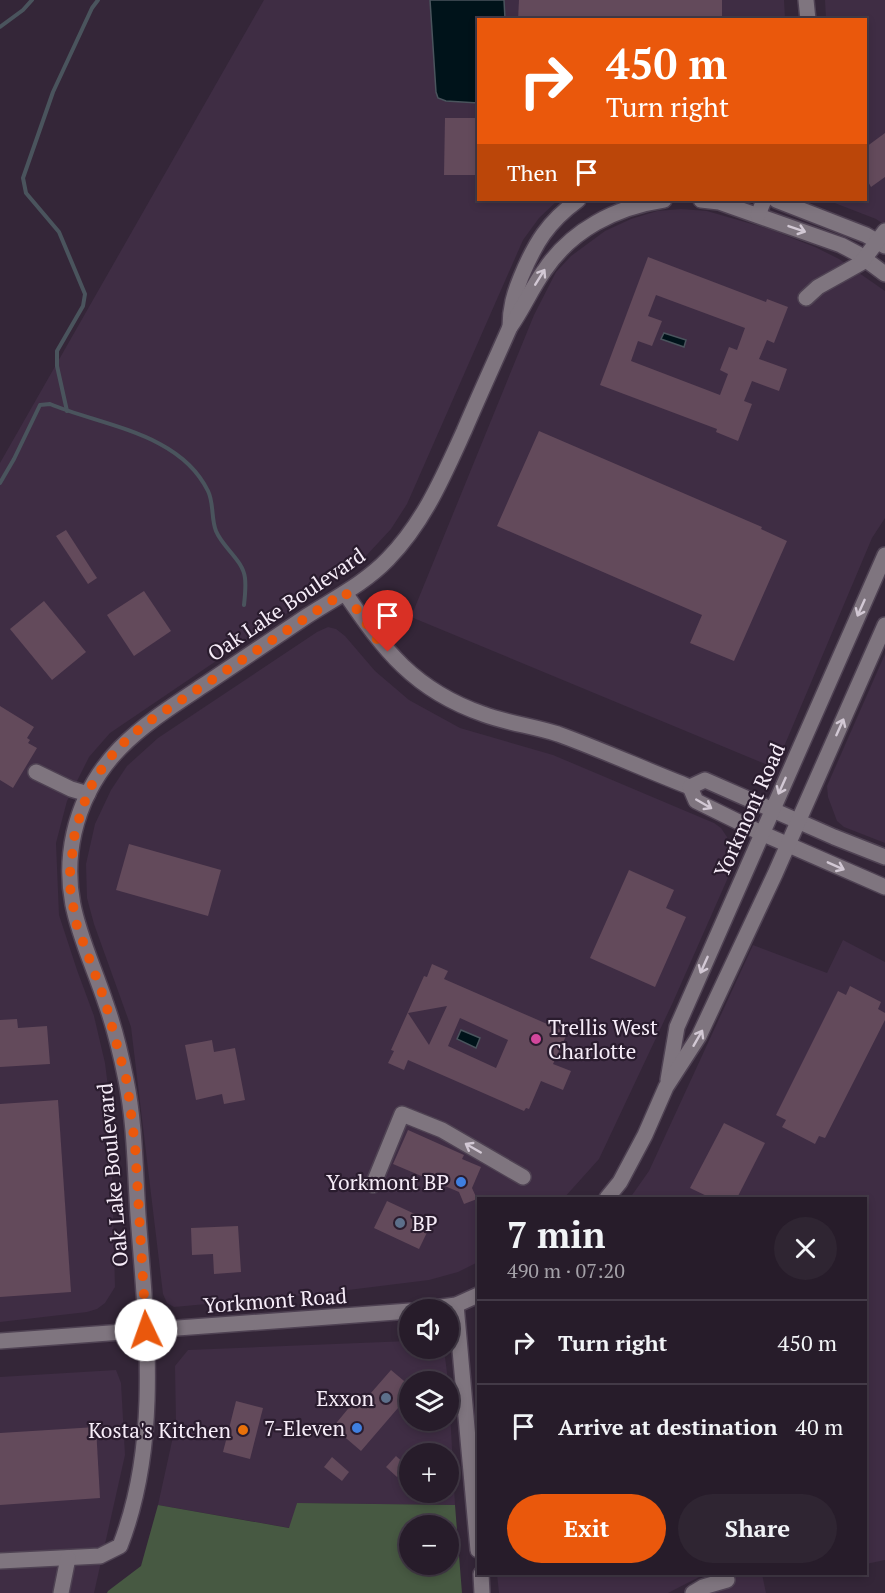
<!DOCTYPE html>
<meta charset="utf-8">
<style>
body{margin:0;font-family:"PT Serif",serif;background:#2f2532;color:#f1f3f6;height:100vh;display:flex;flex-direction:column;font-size:22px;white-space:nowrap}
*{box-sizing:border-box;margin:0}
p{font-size:20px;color:#a4a1a8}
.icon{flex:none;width:33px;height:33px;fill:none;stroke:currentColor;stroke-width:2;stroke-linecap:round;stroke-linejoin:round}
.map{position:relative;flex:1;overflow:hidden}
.side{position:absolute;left:477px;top:1197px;width:390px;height:378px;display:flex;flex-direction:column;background:#271c2a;border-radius:0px;box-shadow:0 3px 9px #0003,0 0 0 2px #433a47}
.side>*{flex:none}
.guide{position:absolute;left:477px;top:18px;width:390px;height:183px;border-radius:0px;box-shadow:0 3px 9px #0003,0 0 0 2px #433a47;background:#ea580c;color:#fff;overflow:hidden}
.tools{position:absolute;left:399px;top:1299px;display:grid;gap:12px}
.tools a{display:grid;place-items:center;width:60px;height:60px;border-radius:50%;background:#271c2a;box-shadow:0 3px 9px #0003,0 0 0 2px #433a47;font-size:30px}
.pin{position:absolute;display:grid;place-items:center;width:51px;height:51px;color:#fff;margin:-62px -26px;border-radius:50% 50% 50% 0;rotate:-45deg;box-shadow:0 0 6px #0007}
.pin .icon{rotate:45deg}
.me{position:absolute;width:66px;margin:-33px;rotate:357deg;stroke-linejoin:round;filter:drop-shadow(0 0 4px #0008)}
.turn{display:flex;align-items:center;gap:21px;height:126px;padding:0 30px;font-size:27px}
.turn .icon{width:78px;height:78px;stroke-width:2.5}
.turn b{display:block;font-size:42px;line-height:51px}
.then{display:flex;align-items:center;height:57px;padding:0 30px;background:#0003;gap:12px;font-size:22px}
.round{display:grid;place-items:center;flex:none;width:63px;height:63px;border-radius:32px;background:#2f2532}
.overview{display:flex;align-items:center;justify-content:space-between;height:102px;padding:0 30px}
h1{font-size:36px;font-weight:800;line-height:45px}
.primary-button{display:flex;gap:12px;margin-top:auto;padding:12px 30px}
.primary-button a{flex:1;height:69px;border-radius:36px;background:#ea580c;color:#fff;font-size:24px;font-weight:800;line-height:69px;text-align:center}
.primary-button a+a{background:#2f2532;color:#f1f3f6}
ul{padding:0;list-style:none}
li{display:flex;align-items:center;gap:18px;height:84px;padding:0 30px;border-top:2px solid #433a47}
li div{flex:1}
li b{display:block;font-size:22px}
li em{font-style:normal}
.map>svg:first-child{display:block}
.built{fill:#3f2d44;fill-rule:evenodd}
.forest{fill:#475942;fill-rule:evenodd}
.water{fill:#00131a;stroke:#4a545d;stroke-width:1.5}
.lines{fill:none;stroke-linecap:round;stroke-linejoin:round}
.stream{stroke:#4a545d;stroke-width:4}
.building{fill:#634a5b;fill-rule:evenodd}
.minor-casing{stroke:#4f4253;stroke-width:18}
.minor{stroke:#7f757f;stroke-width:15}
.oneway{stroke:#d2c8d4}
.route{stroke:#ea580c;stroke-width:10;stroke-dasharray:0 18}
.hotel-dot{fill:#d1479c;stroke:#2a1c2e;stroke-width:2}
.shop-dot{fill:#3f7fe0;stroke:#2a1c2e;stroke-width:2}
.service-dot{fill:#5c6f8a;stroke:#2a1c2e;stroke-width:2}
.food-dot{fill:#e8710a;stroke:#2a1c2e;stroke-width:2}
.labels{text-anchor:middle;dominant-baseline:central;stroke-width:4.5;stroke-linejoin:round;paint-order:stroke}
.street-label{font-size:21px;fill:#f6ecf8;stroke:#2a1c2e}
.poi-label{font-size:21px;fill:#f6ecf8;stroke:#2a1c2e;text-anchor:end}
</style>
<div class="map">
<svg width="885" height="1593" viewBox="0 0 885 1593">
<rect width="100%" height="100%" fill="#342638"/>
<g class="built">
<polygon points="264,0 784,0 785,19 478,20 478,200 558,200 539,218 523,240 407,504 391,529 365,557 330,584 110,733 89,757 67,801 56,843 59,915 77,970 94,1016 105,1063 110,1103 115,1287 105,1303 97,1309 87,1312 0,1322 0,463"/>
<polygon points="825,0 885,0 885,225 876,219 827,200 866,200 866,20 826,19"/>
<polygon points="681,209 707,211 769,229 815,247 839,259 885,291 885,518 872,538 775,768 411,617 534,315 556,272 571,256 605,231 631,219 657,211"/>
<polygon points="328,627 336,629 345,636 375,671 409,700 460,728 553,755 714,823 721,828 727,837 734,864 673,1002 599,1159 564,1198 478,1198 478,1262 458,1272 429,1280 316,1294 174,1307 167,1303 163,1294 131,1027 94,924 87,898 86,864 95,824 111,790 127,766 158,738 317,632"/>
<polygon points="885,654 885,843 844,827 837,821 828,797 827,786"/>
<polygon points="843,940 885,962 885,1560 866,1564 866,1198 630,1198 649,1171 753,945 827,973"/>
<path d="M409,1341L410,1348L444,1349L448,1381L410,1382V1420H448L449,1392L455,1505L297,1503L290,1528L158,1505L176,1423L175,1366L188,1350ZM410,1454H448V1492H410Z"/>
<polygon points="116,1370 121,1383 125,1455 94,1593 0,1593 0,1377"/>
<polygon points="497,1574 705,1574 668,1593 499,1593"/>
<polygon points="715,1574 762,1574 766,1593 710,1593"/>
</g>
<path class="forest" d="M297,1503L455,1505L462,1593H107L108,1591L141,1566L158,1505L289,1528ZM410,1526H448V1564H410Z"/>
<g class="water">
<polygon points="430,0 504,0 505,19 478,20 478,103 446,101 438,98 436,92"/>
<polygon points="664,333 686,340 684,347 661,339"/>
<polygon points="461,1030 480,1038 476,1048 457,1039"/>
</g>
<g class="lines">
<g class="stream">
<polyline points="0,27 23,10 32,0"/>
<polyline points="67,411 57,366 57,351 83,306 85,294 59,232 26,193 23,178 53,92 92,8 98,0"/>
<path d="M0,483L14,459L40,405L50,404C103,426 180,433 208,491C214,503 211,519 216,531C223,548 243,560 245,578C246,586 245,596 244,605"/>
</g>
</g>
<g class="building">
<polygon points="519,0 722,0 722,20 518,20"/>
<polygon points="445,118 478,118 478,175 444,175"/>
<polygon points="885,133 885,177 871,187 866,178 866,147"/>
<path d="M648,257L766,302L767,299L788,307L774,343L767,340L759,359L787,369L779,391L752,381L744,401L752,404L738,441L716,432L717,429L600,385ZM656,295L745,328L737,350L729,347L720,370L728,374L720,395L631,361L638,341L652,346L662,321L648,316Z"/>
<polygon points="539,431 762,527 761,529 787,541 734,661 690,643 702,615 497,526"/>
<polygon points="66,530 97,578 88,584 56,536"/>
<polygon points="144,591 171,631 134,656 107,615"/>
<polygon points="44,601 86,652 52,680 10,629"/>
<polygon points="0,706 34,727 27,738 30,740 28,743 37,748 13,788 0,780"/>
<polygon points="129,844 221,870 208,916 116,890"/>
<polygon points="629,870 674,890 666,908 686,917 655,987 590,958"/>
<path d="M432,964L448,971L444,979L561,1030L559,1033L566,1036L553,1064L571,1071L563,1090L541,1081L529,1109L526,1108L524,1111L408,1060L404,1070L388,1063L394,1051L391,1050L424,976L427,977ZM447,1006L429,1045L408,1013ZM460,1018L508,1040L496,1068L448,1046Z"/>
<polygon points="850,986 881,1002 878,1009 885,1013 885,1020 825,1138 819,1136 815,1144 782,1127 786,1120 776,1115 838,991 846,995"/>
<polygon points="17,1019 18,1028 47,1026 50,1064 0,1067 0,1020"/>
<polygon points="212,1040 214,1052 235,1048 245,1100 224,1104 222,1094 196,1100 185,1045"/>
<polygon points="58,1100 71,1292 0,1297 0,1104"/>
<polygon points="724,1123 765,1143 737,1198 711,1198 690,1188"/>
<polygon points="408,1130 464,1155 462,1159 481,1167 472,1188 477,1199 464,1204 459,1192 393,1164"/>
<polygon points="387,1201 432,1222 419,1249 374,1228"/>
<polygon points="238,1226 241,1272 214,1274 213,1254 192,1255 191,1228"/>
<polygon points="391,1370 410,1386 410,1394 361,1451 333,1427 352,1404 357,1409"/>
<polygon points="236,1401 263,1408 250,1459 223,1452"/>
<polygon points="96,1427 100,1498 0,1505 0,1433"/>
<polygon points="396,1456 407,1466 397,1477 386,1467"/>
<polygon points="332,1457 349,1472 342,1481 324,1467"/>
</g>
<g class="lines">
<g class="minor-casing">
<g id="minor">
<polyline points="806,0 808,20"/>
<polyline points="701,200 719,202 841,245 858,254 885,274"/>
<polyline points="776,200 866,235 885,246"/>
<polyline points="758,215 764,200"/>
<polyline points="806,298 818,287 861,263 885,231"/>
<path d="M510,327C510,308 514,294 521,277C535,243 548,222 578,200"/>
<path d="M345,593C384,650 414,690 483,714C507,723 533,726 558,734C602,750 646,770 690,787"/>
<polyline points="36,772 71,789 88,794"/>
<polyline points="885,857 834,837 705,780 690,787 696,801 761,833 885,887"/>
<polyline points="668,1080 677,1027 885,555"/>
<polyline points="373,1185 402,1114 442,1130 523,1177"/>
<polyline points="607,1198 620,1182 645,1135 666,1087 699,1036 775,874 885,625"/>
<polyline points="456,1305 478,1550"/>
<polyline points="419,1310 456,1305 478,1295"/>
<polyline points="0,1341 410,1311"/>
<path d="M0,1561L100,1556L120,1546C161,1441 146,1324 138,1215C135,1170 135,1124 126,1080C121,1055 115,1029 106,1004C86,943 59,901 74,833C92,755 145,724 207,683C240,661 274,638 307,616C335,598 365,583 388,559C424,522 443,477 464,431C479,396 495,361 510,327C523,309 531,289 544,271C571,230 616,207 664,200"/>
<polyline points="481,1574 482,1593"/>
<polyline points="61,1593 68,1558"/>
<polyline points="693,1593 703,1587 727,1580"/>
</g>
</g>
<use href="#minor" class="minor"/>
</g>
<defs><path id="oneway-shaft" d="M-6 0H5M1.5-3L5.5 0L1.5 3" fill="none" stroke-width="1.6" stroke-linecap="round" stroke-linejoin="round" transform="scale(1.5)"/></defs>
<g class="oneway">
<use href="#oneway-shaft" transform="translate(797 229) rotate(19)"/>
<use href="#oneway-shaft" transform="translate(540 277) rotate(-58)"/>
<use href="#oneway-shaft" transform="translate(861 608) rotate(114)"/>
<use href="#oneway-shaft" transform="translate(840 727) rotate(-66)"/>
<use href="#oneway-shaft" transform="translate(782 786) rotate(114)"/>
<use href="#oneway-shaft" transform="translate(704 804) rotate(30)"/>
<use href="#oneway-shaft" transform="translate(836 866) rotate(24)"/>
<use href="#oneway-shaft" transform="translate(704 965) rotate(114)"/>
<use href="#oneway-shaft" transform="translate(698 1038) rotate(-60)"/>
<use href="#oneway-shaft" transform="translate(473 1148) rotate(-150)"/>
</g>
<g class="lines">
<polyline class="route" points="146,1330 135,1145 127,1082 105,1001 76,923 69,881 75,831 88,792 98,774 116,750 132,735 148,722 345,592 376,638 388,652"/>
</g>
<circle class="hotel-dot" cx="536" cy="1039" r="6"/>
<g class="shop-dot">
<circle cx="461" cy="1182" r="6"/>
<circle cx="357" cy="1428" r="6"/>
</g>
<g class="service-dot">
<circle cx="400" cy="1223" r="6"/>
<circle cx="386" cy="1398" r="6"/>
</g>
<circle class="food-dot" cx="243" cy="1430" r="6"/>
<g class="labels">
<g class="street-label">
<text transform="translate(286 604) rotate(-34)">Oak Lake Boulevard</text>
<text transform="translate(749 810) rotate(-66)">Yorkmont Road</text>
<text transform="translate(112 1175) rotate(-95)">Oak Lake Boulevard</text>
<text transform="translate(275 1300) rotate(-4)">Yorkmont Road</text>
</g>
<g class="poi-label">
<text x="548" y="1027" text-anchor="start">Trellis West<tspan x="548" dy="24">Charlotte</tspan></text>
<text x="449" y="1182">Yorkmont BP</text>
<text x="412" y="1223" text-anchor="start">BP</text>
<text x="374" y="1398">Exxon</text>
<text x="345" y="1428">7-Eleven</text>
<text x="231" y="1430">Kosta's Kitchen</text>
</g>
</g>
</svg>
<div class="tools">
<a><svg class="icon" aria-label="sound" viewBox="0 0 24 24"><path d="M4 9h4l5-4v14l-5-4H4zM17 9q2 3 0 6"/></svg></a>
<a><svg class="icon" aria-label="layers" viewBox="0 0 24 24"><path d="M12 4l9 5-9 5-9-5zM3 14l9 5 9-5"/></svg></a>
<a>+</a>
<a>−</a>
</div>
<div class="pin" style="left:388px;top:652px;background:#d93025"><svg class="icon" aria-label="arrive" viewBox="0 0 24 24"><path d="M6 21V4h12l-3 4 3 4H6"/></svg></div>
<svg class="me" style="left:146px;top:1330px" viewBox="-20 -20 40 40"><circle r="19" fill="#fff"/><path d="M0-13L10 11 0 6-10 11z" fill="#ea580c"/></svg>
<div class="guide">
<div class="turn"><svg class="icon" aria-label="right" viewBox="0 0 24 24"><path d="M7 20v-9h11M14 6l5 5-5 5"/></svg><div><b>450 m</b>Turn right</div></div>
<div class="then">Then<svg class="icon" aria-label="arrive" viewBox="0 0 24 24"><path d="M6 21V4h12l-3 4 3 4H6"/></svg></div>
</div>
<section class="side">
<div class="overview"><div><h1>7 min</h1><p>490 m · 07:20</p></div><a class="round"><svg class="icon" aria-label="close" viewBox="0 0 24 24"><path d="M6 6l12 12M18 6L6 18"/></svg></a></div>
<ul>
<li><svg class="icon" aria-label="right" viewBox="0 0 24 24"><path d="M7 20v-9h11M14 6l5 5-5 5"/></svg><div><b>Turn right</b></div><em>450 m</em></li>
<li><svg class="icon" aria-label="arrive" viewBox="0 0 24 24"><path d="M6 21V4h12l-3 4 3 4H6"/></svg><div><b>Arrive at destination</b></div><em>40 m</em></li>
</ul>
<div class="primary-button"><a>Exit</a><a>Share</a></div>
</section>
</div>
